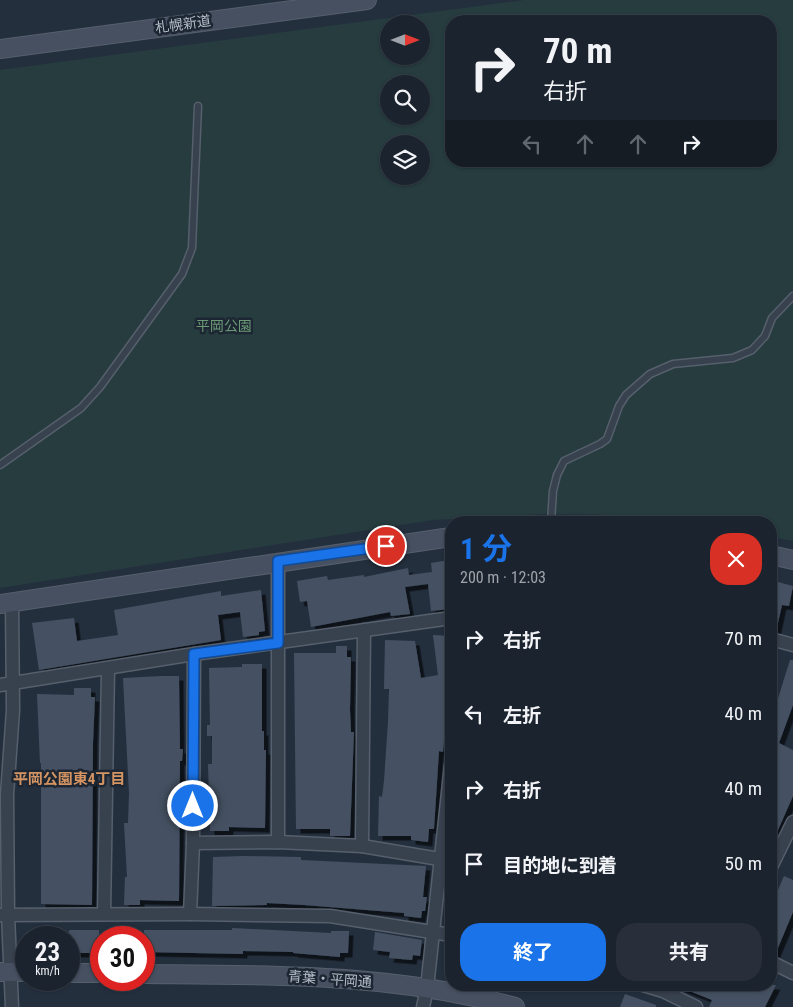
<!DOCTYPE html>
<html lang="ja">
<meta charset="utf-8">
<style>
body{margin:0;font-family:"Roboto Condensed","Noto Sans JP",sans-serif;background:#282f3a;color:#f1f3f6;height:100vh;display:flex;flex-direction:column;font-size:19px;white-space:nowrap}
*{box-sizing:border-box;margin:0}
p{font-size:16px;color:#a0a4aa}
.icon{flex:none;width:28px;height:28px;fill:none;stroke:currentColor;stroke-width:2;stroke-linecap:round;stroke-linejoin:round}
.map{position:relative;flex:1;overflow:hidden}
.drawer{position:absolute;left:445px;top:516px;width:332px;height:475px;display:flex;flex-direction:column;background:#1b232e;border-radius:20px;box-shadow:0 1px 4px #0004,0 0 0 1px #39404a}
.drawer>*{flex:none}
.banner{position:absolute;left:445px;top:15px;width:332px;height:152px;border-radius:20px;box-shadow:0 1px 4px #0004,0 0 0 1px #39404a;background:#1b232e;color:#f1f3f6;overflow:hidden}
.needle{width:32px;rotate:90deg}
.tools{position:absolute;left:380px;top:15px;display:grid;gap:10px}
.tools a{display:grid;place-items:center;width:50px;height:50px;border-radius:50%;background:#1b232e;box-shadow:0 1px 4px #0004,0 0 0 1px #39404a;font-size:25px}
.speed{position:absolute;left:15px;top:926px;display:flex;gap:10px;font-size:25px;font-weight:700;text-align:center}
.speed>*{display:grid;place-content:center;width:65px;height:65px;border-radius:50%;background:#1b232e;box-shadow:0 1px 4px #0004,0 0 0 1px #39404a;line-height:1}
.speed small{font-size:12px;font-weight:400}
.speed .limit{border:8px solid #d22;background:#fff;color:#111}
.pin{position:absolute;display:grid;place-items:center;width:42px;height:42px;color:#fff;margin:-21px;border:2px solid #fff;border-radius:50%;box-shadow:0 1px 5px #0007}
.me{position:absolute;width:55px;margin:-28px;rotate:0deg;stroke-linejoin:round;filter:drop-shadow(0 0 4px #0008)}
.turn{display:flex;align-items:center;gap:18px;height:105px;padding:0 15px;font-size:22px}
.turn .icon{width:65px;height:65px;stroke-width:2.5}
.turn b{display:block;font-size:35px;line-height:42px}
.lanes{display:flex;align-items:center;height:48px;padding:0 15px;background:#0003;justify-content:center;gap:25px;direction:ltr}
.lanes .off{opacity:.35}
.round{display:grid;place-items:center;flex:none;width:52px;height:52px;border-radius:20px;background:#282f3a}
.head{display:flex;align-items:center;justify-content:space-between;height:85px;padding:0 15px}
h1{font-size:30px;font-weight:700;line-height:38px;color:#1a73e8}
.button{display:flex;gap:10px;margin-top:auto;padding:10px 15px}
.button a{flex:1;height:58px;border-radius:20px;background:#1a73e8;color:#fff;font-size:20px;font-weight:700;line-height:58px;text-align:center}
.button a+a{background:#282f3a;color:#f1f3f6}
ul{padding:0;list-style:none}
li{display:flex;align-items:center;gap:15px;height:75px;padding:0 15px}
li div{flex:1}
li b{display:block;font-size:19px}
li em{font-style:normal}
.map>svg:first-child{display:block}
.park{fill:#263c3f;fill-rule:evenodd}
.building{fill:#455162;filter:url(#shadow)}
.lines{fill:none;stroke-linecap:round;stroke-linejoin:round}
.lane-casing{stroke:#565f6c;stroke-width:9}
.street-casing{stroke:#565f6c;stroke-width:15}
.secondary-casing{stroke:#565f6c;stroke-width:20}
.lane{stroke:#38414e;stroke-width:6}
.street{stroke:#38414e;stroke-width:12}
.secondary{stroke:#465061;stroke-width:18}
.route-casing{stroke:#114b97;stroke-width:12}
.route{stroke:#1a73e8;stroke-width:9}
.labels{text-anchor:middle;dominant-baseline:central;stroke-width:5;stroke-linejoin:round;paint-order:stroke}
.street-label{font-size:14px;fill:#b4bcc9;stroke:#1d2633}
.park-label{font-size:14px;fill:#6b9a76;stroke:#1d2633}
.neighbourhood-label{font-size:15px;font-weight:bold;fill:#d59563;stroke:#1d2633}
</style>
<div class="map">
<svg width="793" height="1007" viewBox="0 0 793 1007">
<defs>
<filter id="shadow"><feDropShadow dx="4.5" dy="4.5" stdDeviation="0" flood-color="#0009"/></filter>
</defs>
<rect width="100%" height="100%" fill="#242f3e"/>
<path class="park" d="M524,0H793V541L771,537V522H687L616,515L546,514L433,520L0,588V70ZM451,21H771V161H451ZM389,24H421V56H389ZM389,84H421V116H389ZM389,144H421V176H389Z"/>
<g class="building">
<polygon points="449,560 451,566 451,609 431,611 428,584 405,587 410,614 391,616 390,612 311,627 307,601 300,602 297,581 327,576 328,580 364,575 364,577 408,568 409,575 432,572 431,563"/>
<polygon points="774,581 793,586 789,606 782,605 776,632 771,631 771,590"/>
<polygon points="261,590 265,631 259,632 259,635 243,637 240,612 218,615 221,640 39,670 32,623 74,618 77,641 118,635 114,610 221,591 221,596"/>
<polygon points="433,635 451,636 446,720 443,752 439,751 434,829 429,829 428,842 411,840 411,836 378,836 379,796 382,797 384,781 388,722 389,689 384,689 385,640 415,641 421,678 438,675"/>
<polygon points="336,646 347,646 347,657 351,657 350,710 351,732 354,732 350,836 330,836 330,829 296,829 294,653 336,653"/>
<polygon points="790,660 793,660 793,705 779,743 793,750 793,796 771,846 771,721"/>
<polygon points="242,664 262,664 262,731 264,731 264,750 266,750 265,828 229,827 229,831 210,831 208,764 212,764 212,736 207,736 207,725 210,725 209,668 242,667"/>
<polygon points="162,676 179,676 180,749 183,749 182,761 180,761 179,901 140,900 140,905 124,905 125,877 127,877 124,823 128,823 129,793 123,678"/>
<polygon points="74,688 91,688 91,697 95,697 93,743 92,905 41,904 41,763 40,763 37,694 74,695"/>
<polygon points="244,856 301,857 301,860 426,866 423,897 427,897 425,911 422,911 421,918 404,916 404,913 304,905 267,903 267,905 212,906 213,857"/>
<polygon points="784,876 793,880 793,912 775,955 771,954 771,906"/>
<polygon points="232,928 331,933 331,931 349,931 348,953 340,953 340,957 293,953 293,952 243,951 243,954 144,952 144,930 232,930"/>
<polygon points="69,930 99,930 100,953 69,953"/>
<polygon points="375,932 422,940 420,956 413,955 412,960 389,958 390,952 373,950"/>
<polygon points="674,985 776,985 765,1007 709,1007 712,1000"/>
<polygon points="625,994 656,1005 656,1007 620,1007"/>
</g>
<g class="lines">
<g class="lane-casing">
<g id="lane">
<polyline points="0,465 81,408 100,387 182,274 192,248 198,106"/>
<polyline points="551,522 553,491 557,475 564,461 600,444 607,439 619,406 626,395 650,374 673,364 733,358 752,350 765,336 772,318 793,296"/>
</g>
</g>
<g class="street-casing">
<g id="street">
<polyline points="278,561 278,842"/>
<polyline points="771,639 793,645"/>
<polyline points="0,685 194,654 451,618"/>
<polyline points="193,843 278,842 362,846 451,861"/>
<polyline points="362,846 364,630"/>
<polyline points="771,867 793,822"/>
<polyline points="104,914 108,669"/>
<polyline points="190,914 193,843 194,654"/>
<polyline points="0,915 190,914 330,916 451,935"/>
<polyline points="771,962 793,973"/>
<polyline points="643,985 663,991 696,1007"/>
<polyline points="12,1007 8,915 7,795 13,710 12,602"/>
<polyline points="423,1007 427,988 451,764"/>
</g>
</g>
<g class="secondary-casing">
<g id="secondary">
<polyline points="0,49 367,0"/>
<polyline points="771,555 793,560"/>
<polyline points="0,604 451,537"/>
<polyline points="0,972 26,972"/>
<polyline points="69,973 101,973"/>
<path d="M144,974C268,975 393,973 515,1007"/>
</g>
</g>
<use href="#lane" class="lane"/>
<use href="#street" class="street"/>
<use href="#secondary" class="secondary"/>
</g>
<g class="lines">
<g class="route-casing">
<polyline id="route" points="193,806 194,654 278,643 278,561 386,546"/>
</g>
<use href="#route" class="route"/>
</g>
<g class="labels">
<g class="street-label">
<text transform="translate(183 24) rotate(-8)">札幌新道</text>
<text transform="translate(330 979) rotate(4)">青葉・平岡通</text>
</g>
<g class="park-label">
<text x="224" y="326">平岡公園</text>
</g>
<g class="neighbourhood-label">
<text x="69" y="779">平岡公園東4丁目</text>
</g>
</g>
</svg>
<div class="tools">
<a><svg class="needle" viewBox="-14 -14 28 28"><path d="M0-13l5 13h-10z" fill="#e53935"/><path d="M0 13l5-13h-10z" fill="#a0a4aa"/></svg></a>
<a><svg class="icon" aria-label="search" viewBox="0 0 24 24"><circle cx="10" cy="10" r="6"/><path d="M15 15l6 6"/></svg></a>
<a><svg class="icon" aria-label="layers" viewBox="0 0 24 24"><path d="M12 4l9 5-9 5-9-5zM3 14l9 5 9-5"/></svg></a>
</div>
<div class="speed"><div>23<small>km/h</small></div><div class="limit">30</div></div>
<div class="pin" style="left:386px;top:546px;background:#d93025"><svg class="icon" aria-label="arrive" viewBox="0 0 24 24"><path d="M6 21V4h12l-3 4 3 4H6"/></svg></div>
<svg class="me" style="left:193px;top:806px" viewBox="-20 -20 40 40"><circle r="17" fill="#1a73e8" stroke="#fff" stroke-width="3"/><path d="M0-11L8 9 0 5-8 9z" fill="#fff"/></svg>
<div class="banner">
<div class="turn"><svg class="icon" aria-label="right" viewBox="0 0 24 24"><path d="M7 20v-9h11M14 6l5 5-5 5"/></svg><div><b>70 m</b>右折</div></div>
<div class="lanes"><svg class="icon off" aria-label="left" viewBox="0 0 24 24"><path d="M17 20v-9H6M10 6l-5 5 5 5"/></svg><svg class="icon off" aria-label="ahead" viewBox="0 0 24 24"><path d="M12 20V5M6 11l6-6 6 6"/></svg><svg class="icon off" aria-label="ahead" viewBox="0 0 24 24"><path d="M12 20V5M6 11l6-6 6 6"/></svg><svg class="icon" aria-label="right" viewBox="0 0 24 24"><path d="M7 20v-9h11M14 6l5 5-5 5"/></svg></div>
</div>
<section class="drawer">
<div class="head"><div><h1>1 分</h1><p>200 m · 12:03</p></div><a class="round" style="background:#d93025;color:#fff"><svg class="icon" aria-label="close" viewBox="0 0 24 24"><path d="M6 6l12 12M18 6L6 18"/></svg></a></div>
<ul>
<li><svg class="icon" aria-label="right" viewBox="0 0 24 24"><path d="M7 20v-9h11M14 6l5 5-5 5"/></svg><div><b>右折</b></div><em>70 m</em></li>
<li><svg class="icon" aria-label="left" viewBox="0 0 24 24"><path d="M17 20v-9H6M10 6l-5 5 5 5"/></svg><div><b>左折</b></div><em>40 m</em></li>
<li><svg class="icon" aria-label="right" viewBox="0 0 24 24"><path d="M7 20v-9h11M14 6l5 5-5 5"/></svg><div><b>右折</b></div><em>40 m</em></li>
<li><svg class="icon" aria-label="arrive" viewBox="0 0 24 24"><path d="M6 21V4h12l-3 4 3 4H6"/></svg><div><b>目的地に到着</b></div><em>50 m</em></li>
</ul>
<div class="button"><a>終了</a><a>共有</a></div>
</section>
</div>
